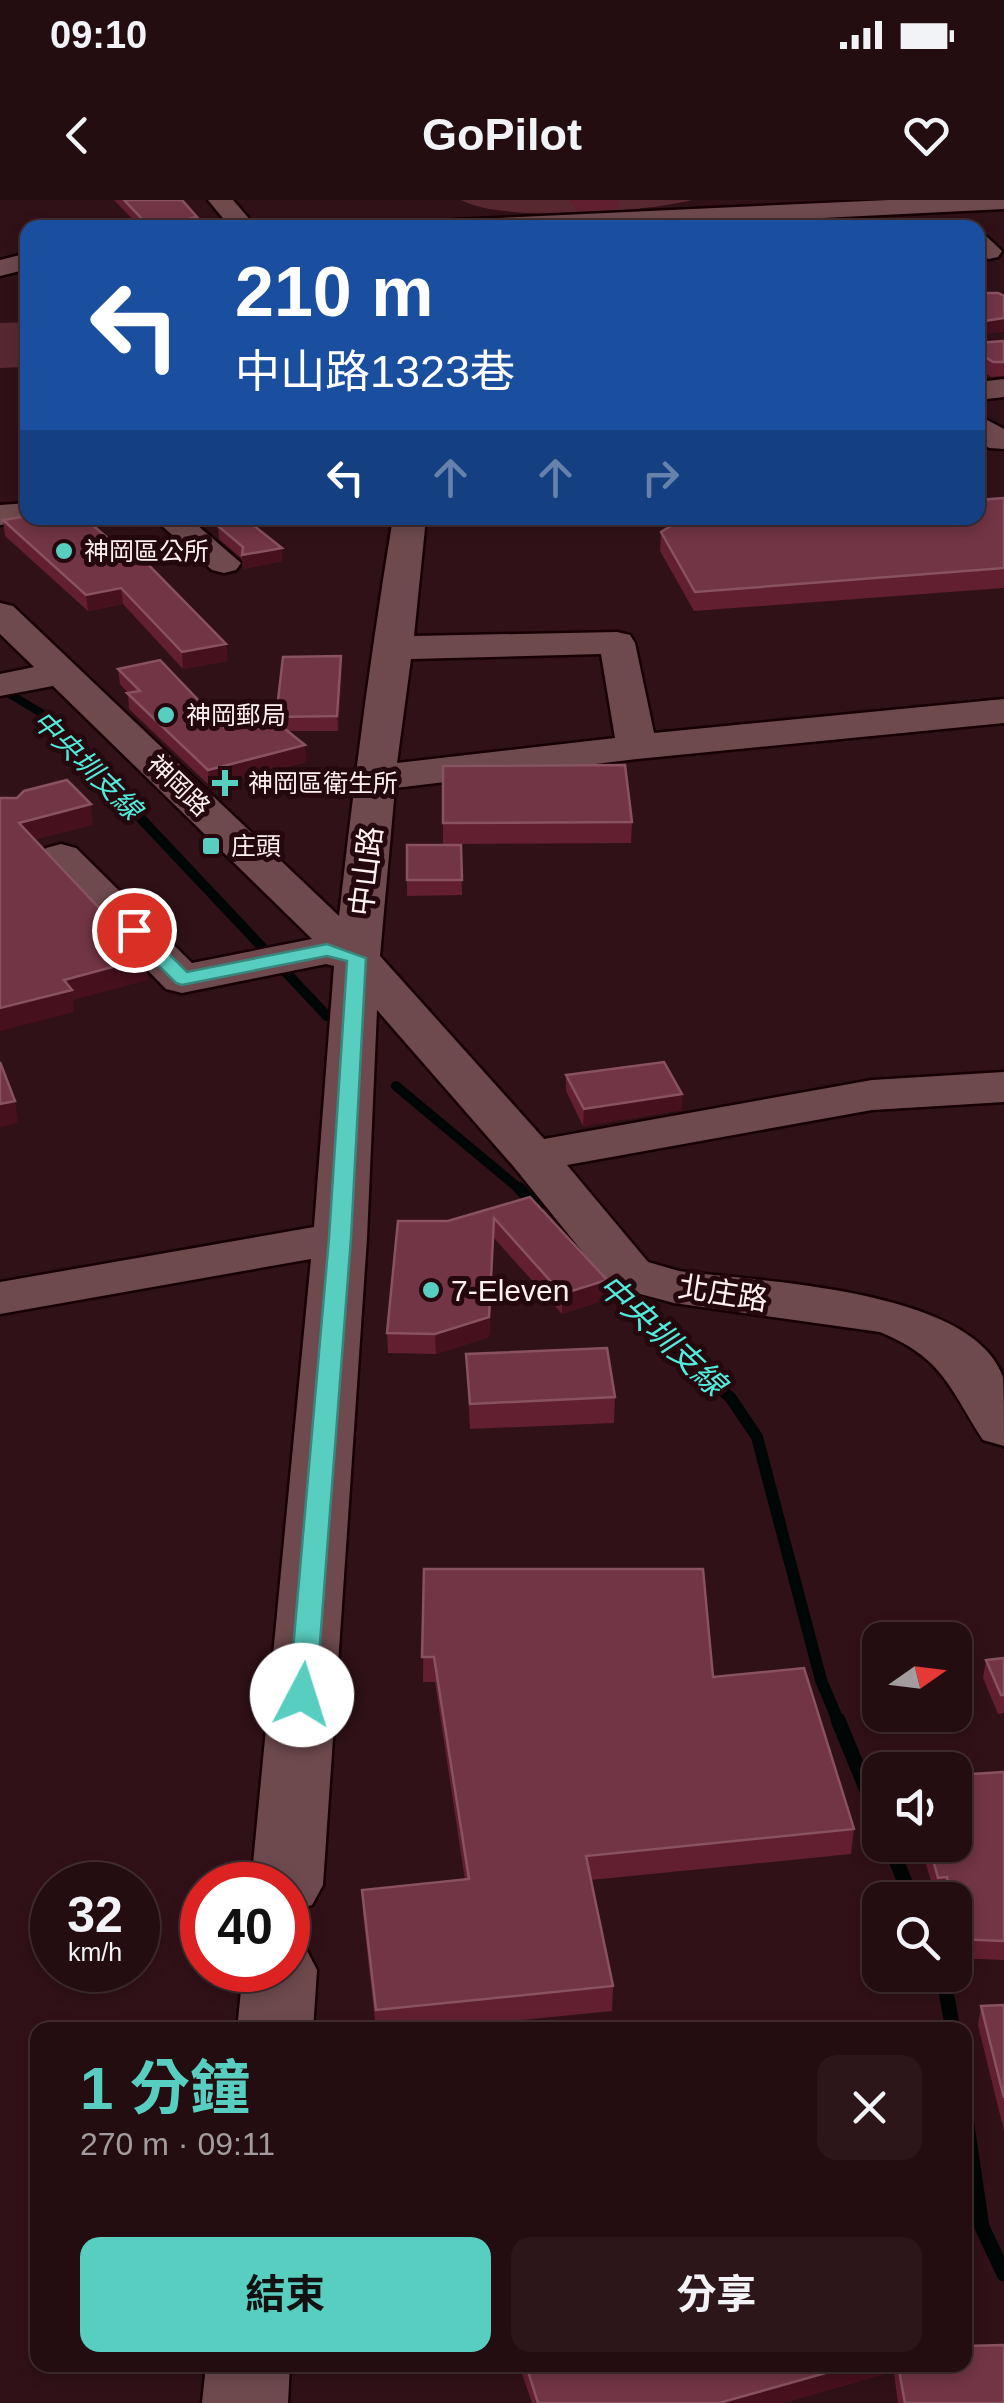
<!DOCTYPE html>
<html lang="zh-TW">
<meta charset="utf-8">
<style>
body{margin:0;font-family:Helvetica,"Noto Sans TC",sans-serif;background:#2c161a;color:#f1f3f6;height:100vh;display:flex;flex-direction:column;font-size:38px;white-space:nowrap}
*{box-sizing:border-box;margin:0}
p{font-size:32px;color:#a39c9f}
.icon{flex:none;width:55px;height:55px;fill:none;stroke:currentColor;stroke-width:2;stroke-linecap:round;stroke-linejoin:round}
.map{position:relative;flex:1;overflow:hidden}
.panel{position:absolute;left:30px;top:1822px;width:942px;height:350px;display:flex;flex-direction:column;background:#240d11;border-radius:20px;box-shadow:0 5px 15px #0003,0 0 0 2px #412d31}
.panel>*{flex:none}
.top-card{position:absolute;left:20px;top:20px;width:965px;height:305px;border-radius:20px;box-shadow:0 5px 15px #0003,0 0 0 2px #412d31;background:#1a4fa0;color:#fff;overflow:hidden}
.needle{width:65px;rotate:76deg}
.fabs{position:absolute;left:862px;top:1422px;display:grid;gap:20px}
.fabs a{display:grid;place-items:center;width:110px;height:110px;border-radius:20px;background:#240d11;box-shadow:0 5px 15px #0003,0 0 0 2px #412d31;font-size:50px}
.speed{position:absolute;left:30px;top:1662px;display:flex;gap:20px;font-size:50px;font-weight:700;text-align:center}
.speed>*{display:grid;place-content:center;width:130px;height:130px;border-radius:50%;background:#240d11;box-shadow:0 5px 15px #0003,0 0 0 2px #412d31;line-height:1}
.speed small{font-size:25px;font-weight:400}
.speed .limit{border:15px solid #d22;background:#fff;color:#111}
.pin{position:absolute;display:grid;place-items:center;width:85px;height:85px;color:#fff;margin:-42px;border:5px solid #fff;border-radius:50%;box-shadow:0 2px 10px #0007}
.me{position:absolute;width:110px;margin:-55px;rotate:5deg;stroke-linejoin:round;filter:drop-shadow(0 0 8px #0008)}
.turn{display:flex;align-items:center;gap:35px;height:210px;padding:0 50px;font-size:45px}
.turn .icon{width:130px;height:130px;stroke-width:2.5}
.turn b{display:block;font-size:70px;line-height:85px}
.lanes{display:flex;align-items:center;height:95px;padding:0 50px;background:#0003;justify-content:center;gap:50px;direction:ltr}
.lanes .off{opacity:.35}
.round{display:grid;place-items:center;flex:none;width:105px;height:105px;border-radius:20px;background:#2c161a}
.headline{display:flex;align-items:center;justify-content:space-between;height:170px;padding:0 50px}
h1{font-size:60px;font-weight:700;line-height:75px;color:#58cec0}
.cta{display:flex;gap:20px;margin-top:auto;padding:20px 50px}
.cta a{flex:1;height:115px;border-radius:20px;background:#58cec0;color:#111;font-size:40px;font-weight:700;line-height:115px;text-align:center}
.cta a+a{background:#2c161a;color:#f1f3f6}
.status{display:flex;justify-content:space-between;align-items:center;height:70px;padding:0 50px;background:#240d11;direction:ltr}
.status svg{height:28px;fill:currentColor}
header{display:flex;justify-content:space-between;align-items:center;height:130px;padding:0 50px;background:#240d11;font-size:45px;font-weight:700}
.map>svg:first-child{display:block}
.green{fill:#582830}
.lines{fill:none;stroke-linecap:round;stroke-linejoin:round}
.stream-far3{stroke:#000605;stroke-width:8}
.stream-far2{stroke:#000605;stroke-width:10}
.stream-far1{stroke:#000605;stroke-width:12}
.stream{stroke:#000605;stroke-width:15}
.minor-casing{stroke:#160004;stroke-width:5}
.minor{fill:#6e4a4e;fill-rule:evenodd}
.wall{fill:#611f30}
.shaded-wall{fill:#46101d}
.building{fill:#723545;stroke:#885260;stroke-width:2.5}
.route{fill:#58cec0;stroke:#39867d;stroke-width:2.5}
.poi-dot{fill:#58cec0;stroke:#25080e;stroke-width:4}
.labels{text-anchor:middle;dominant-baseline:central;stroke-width:10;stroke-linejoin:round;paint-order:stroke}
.far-poi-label{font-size:25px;fill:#fef0f2;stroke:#25080e;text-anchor:start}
.far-street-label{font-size:25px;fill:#fef0f2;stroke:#25080e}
.far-water-label{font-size:28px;font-style:italic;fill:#50ecdb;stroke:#25080e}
.street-label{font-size:30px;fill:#fef0f2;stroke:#25080e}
.poi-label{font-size:30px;fill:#fef0f2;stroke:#25080e;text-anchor:start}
.water-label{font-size:32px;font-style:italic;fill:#50ecdb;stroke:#25080e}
</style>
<div class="status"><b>09:10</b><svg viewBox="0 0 49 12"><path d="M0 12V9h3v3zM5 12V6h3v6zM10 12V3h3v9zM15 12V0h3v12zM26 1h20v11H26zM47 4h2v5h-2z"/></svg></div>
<header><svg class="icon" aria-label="back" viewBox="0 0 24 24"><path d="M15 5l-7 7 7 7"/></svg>GoPilot<svg class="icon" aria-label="heart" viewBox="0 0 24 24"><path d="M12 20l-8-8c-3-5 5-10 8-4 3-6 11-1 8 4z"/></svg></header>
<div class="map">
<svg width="1004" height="2203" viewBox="0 0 1004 2203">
<rect width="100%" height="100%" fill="#301117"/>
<g class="green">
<path d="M461,0H692C646,12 502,23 461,0Z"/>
<polygon points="27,122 27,167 0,168 0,123"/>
</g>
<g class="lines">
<polyline class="stream-far3" points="8,493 43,514 102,576"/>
<g class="stream-far2">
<polyline points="99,574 327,816"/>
<polyline points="396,886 522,991"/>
</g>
<g class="stream-far1">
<polyline points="519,988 537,1008"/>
<polyline points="599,1077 640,1122 730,1197 757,1237 821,1480 839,1523"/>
</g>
<g class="stream">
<polyline points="838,1520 880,1622"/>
<polyline points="890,1645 912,1700"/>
<polyline points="943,1775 953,1830"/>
<polyline points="965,1912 982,2027 1004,2074"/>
</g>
<g class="minor-casing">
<g id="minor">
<polygon points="208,0 233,0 257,28 231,28"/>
<polygon points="889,0 1004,0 1004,9 624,28 442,28 454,20"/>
<polygon points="978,34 987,37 1002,51 998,57 989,59 978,55"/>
<polygon points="28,53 28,69 0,76 0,60"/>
<polygon points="1004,179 1004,197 978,200 978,182"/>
<polygon points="978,215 1004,229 1004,249 989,248 978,239"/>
<polygon points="28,303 28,318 42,318 40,320 0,325 0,305"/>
<polygon points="153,318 189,318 241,363 236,370 224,373 212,370"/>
<path d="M393,318H426L414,436L617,432L630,435L635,443L654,533L1004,499V523L637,559L395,588L380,756L544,939L872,880L1004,872V902L872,910L567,965L648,1062L679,1071C760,1082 972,1088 1003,1177C1004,1195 1004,1226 1004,1246L983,1240C949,1187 943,1158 880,1132L674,1103L610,1086L514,967L377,810L367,1038L323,1685L312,1705L288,1712V1685H251L311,1059L0,1114V1082L314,1027L334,766L326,764L182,793L166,789L46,666L40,657L46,648L61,644L76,648L192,763L312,739L53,486L0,496V474L34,467L0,434V403L13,406L339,716C354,583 371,450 393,318ZM601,454L615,538L397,563L411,459Z"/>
<polygon points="288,1743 306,1749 317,1770 313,1830 237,1830 243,1770 288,1770"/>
<polygon points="206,2165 290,2165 288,2203 202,2203"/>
</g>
</g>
<use href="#minor" class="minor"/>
</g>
<g class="wall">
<polygon points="114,0 182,0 198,27 141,28"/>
<polygon points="569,0 618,0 617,9 577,11"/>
<polygon points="1004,141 1004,176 991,177 978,168 978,143"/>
<polygon points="1004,298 1004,388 694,411 660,351 661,332"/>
<polygon points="3,320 226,444 227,461 183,469 123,404 88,411 5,336"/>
<polygon points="218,326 282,361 243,369 242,359 219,339"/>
<polygon points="118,469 225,528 276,522 276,517 342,470 338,531 288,531 306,562 210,586 129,509 128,493 120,484"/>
<polygon points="443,566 632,622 631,643 443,644"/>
<polygon points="407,645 461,645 462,695 407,696"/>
<polygon points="566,875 682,894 682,910 583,926 566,891"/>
<polygon points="530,997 607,1080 607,1099 562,1114 494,1038 489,1137 436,1154 388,1153 387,1133 448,1021"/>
<polygon points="466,1154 615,1197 614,1223 470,1229"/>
<polygon points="424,1369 713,1477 854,1629 851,1654 591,1680 613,1786 612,1811 426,1830 376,1830 363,1715 362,1690 465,1680 435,1482 423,1482"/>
<polygon points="1004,1458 1004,1513 998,1514 983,1478 986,1460"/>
<polygon points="1004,1572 1004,1760 955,1758 955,1700 945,1700 944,1696 936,1697 920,1645 955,1645"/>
<polygon points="1004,1805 1004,1931 978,1825 981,1806"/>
<polygon points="519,2165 886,2165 884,2174 783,2203 532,2203"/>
<polygon points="893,2165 965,2165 1004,2203 898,2203"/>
</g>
<g class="shaded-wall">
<polygon points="197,17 198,28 151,28"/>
<polygon points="1004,118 1004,132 978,135 978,122"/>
<polygon points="282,348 282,361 243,369 242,355"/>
<polygon points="121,388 123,404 88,411 86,395"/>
<polygon points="226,444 227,461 183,469 182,452"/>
<polygon points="341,456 342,470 338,531 337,516"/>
<polygon points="305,545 306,562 210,586 208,570"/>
<polygon points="91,604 93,625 21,643 19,623"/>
<polygon points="146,758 148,780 73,800 74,812 0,831 0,808 64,780"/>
<polygon points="682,894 682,910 583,926 584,909"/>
<polygon points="15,901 18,923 0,927 0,904"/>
<polygon points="494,1018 489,1137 436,1154 435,1134"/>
<polygon points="607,1080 607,1099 562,1114 562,1094"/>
<polygon points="854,2165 886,2165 884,2174 783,2203 719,2203"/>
</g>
<g class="building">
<polygon points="124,0 182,0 197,17 150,28 150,22 146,23"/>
<polygon points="677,19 678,28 507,28 501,21"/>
<polygon points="978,93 998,93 1004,96 1004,118 978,122"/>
<polygon points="1004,141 1004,162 993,162 978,152 978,143"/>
<polygon points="1004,298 1004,368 695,392 661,332 679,321 727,318 978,318 978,300"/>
<polygon points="28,316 28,318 84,318 128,355 137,353 226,444 182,452 121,388 86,395 3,320"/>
<polygon points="248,321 282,348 242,355 243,347 218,326"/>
<polygon points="341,456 337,516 276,517 283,457"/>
<polygon points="160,460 225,528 270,517 305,545 208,570 127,493 140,491 118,469"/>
<polygon points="625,565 632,622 443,623 443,566"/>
<polygon points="67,580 91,604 19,623 146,758 64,780 72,790 0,808 0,598 17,598 24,591"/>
<polygon points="407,645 461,645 462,680 407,680"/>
<polygon points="0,862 15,901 0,904"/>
<polygon points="664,862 682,894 584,909 566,875"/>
<polygon points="530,997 607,1080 562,1094 494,1018 489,1117 435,1134 387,1133 398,1021 448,1021"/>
<polygon points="607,1148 615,1197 470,1204 466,1154"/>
<polygon points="424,1369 703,1369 713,1477 804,1468 854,1629 586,1656 613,1786 376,1810 362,1690 469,1679 434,1457 422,1457"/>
<polygon points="1004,1458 1004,1495 1001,1495 986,1460"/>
<polygon points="1004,1572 1004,1741 955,1739 955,1700 950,1700 947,1677 938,1678 929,1645 955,1645 955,1575"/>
<polygon points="1004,1805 1004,1898 981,1806"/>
<polygon points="1004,2145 1004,2203 905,2203 898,2165 965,2165 965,2146"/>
<polygon points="526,2165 854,2165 719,2203 538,2203"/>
</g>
<polygon class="route" points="134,725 141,726 187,772 327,744 366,758 351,1038 316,1495 312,1502 293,1502 289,1495 329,1038 347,761 327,756 182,785 176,783 127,734 127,726"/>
<g class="poi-dot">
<circle cx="64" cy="351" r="10"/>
<circle cx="166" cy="515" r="10"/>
<path d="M220 568h10v10h10v10h-10v10h-10v-10h-10v-10h10z"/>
<rect x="201" y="636" width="20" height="20" rx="5"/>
<circle cx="431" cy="1090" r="10"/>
</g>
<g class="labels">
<g class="far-poi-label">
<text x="84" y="351">神岡區公所</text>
<text x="186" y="515">神岡郵局</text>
<text x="248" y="583">神岡區衛生所</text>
<text x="231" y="646">庄頭</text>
</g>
<g class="far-street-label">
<text transform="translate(179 585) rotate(44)">神岡路</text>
</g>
<g class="far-water-label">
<text transform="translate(87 565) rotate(45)">中央圳支線</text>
</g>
<g class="street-label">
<text transform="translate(366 671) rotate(-83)">中山路</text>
<text transform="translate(723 1093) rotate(9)">北庄路</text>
</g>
<g class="poi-label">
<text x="451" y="1090">7-Eleven</text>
</g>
<g class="water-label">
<text transform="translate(662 1135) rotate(43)">中央圳支線</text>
</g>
</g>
</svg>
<div class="fabs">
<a><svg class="needle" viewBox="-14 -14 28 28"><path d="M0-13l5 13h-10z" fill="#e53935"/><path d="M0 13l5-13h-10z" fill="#a39c9f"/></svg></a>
<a><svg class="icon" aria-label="sound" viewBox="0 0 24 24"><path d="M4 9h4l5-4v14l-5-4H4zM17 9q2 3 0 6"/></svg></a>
<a><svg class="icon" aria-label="search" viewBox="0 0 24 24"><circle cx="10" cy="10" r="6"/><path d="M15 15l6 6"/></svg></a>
</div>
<div class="speed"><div>32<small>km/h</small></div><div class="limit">40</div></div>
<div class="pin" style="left:134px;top:730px;background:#d93025"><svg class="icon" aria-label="arrive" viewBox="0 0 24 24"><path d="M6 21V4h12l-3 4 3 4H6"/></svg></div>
<svg class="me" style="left:302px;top:1495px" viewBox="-20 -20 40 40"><circle r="19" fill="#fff"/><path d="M0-13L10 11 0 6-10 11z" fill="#58cec0"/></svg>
<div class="top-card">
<div class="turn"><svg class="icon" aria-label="left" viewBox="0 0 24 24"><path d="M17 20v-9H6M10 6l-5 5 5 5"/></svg><div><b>210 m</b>中山路1323巷</div></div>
<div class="lanes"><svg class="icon" aria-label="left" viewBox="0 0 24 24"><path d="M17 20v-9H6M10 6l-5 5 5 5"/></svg><svg class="icon off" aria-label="ahead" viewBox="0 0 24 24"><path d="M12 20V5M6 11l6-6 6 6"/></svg><svg class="icon off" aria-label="ahead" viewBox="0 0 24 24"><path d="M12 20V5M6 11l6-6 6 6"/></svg><svg class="icon off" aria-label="right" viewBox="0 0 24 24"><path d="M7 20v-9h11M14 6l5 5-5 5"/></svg></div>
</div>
<section class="panel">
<div class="headline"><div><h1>1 分鐘</h1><p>270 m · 09:11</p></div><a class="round"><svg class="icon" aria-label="close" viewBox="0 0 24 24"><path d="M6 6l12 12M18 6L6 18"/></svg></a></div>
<div class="cta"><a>結束</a><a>分享</a></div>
</section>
</div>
